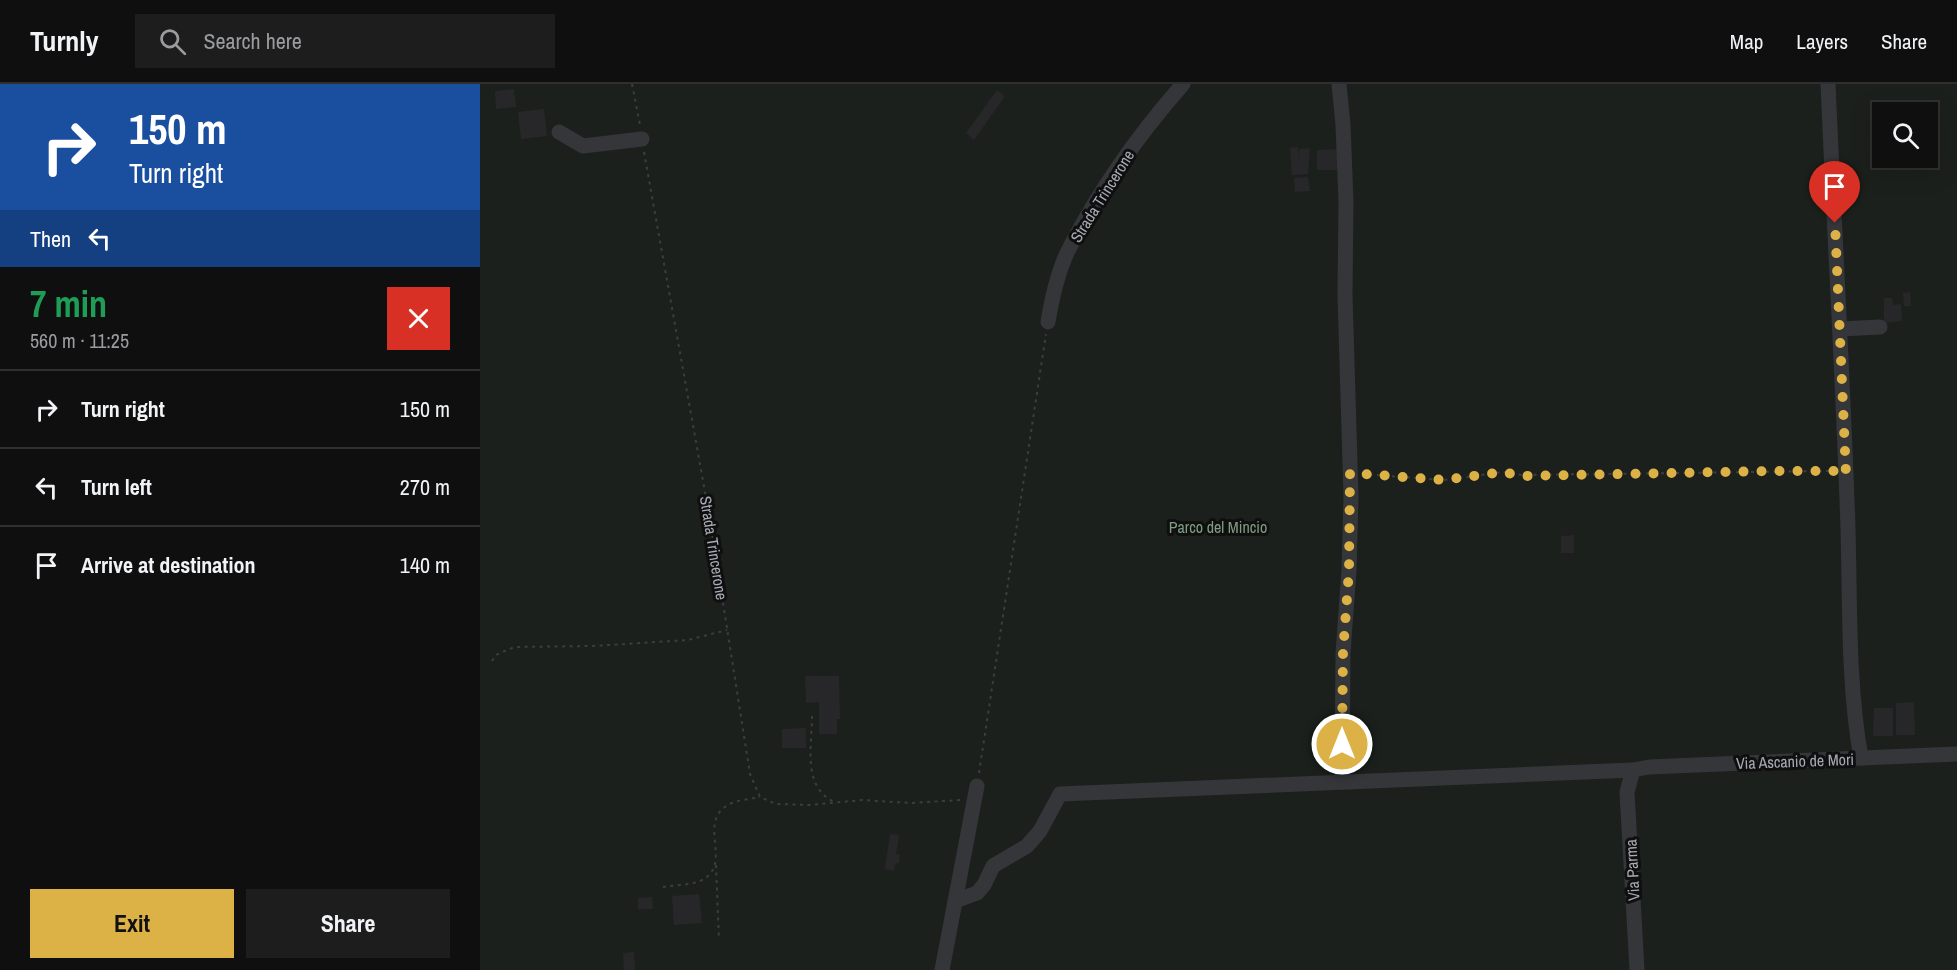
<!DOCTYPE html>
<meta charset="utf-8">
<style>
body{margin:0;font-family:"Archivo Narrow",sans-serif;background:#1d1d1e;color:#f1f3f6;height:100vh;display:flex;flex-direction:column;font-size:22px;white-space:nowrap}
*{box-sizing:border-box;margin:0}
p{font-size:20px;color:#9b9c9f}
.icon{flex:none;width:33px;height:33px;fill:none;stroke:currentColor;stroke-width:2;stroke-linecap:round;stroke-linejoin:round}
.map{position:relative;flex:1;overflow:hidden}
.details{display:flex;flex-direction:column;background:#0f0f10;width:480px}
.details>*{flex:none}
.guide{background:#1a4fa0;color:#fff;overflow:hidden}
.fabs{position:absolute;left:1392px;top:18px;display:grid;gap:12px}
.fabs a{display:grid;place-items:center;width:66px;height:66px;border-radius:0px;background:#0f0f10;box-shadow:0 6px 24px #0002,0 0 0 2px #2f2f30;font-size:30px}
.pin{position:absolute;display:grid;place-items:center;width:51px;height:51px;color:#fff;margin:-62px -26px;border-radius:50% 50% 50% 0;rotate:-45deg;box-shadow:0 0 6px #0007}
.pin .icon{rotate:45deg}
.me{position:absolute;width:66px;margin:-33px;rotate:0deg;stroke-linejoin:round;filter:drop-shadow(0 0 4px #0008)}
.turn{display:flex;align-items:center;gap:21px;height:126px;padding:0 30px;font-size:27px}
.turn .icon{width:78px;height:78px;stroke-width:2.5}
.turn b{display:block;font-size:42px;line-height:51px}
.then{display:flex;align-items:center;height:57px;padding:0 30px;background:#0003;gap:12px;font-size:22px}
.round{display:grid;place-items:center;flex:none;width:63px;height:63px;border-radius:0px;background:#1d1d1e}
.overview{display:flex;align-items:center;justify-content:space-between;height:102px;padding:0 30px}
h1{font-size:36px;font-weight:700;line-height:45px;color:#1e9e55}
.primary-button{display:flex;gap:12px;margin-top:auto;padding:12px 30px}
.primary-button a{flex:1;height:69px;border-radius:0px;background:#dcb146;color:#111;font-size:24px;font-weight:700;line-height:69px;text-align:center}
.primary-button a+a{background:#1d1d1e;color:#f1f3f6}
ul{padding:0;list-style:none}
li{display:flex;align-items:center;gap:18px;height:78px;padding:0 30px;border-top:2px solid #2f2f30}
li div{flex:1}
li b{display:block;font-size:22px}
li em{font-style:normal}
header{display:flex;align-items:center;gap:36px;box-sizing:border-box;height:84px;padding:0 30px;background:#0f0f10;border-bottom:2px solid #2f2f30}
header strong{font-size:28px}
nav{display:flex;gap:33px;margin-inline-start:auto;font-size:21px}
.search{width:420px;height:54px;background:#1d1d1e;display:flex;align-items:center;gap:15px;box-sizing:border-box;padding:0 21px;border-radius:0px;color:#9b9c9f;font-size:22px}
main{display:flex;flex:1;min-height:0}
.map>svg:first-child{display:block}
.green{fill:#1b201c;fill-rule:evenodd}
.building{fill:#272729}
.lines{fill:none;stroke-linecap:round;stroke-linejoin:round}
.path{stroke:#3c3d41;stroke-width:2;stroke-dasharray:3 4.5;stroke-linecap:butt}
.minor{stroke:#35363a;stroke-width:15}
.route{stroke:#dcb146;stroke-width:10;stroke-dasharray:0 18}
.labels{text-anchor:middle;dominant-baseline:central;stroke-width:6;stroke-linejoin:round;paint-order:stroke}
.street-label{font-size:16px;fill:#a7abb4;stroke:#0f0f10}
.park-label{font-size:16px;fill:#809d84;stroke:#0f0f10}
</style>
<header>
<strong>Turnly</strong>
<div class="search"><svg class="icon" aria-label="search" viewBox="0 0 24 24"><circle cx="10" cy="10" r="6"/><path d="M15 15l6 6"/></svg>Search here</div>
<nav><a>Map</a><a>Layers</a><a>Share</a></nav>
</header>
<main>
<section class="details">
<div class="guide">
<div class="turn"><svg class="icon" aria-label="right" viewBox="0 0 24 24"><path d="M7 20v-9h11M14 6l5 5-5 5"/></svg><div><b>150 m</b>Turn right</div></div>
<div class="then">Then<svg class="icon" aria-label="left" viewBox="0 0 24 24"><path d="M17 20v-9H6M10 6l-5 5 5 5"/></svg></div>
</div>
<div class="overview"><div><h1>7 min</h1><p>560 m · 11:25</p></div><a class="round" style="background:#d93025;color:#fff"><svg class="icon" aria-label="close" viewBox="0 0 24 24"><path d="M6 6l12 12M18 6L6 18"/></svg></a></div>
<ul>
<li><svg class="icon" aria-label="right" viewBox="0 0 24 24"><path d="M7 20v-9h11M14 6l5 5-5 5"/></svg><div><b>Turn right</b></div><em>150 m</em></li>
<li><svg class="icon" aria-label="left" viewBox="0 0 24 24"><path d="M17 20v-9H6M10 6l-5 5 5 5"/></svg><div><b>Turn left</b></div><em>270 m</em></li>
<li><svg class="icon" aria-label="arrive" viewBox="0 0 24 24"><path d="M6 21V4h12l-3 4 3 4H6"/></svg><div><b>Arrive at destination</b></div><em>140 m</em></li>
</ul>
<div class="primary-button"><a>Exit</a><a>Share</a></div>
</section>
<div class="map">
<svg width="1477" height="886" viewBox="0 0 1477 886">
<rect width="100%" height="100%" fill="#141415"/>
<path class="green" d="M0,0H1477V886H0ZM1402,28H1448V74H1402Z"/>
<g class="building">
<polygon points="34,5 36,23 16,25 15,7"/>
<polygon points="517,6 525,12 494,56 486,49"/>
<polygon points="64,25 67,52 41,55 38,28"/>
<polygon points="818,63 818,76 819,65 830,64 828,90 812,91 810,64"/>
<polygon points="859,65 859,86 837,86 837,66"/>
<polygon points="828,93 830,107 815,108 814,94"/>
<polygon points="1430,208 1431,222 1424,222 1423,209"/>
<polygon points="1404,214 1412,214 1413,221 1421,220 1422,237 1404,239"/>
<polygon points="1094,451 1094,469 1081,469 1081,452"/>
<polygon points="325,592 359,592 360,635 357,635 357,650 339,650 339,618 326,619"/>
<polygon points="1434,618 1435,651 1416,651 1416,619"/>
<polygon points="1394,624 1413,624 1413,652 1393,652"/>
<polygon points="326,644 326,664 302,664 302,645"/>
<polygon points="410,750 419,751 416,770 420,771 419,779 415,779 414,787 405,785"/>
<polygon points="219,810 222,839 194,841 192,812"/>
<polygon points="172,813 173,825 158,825 158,814"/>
<polygon points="154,868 155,886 144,886 143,869"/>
</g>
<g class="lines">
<g class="path">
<polyline points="152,0 160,41"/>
<polyline points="164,68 230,436 270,690 280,713 296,720 330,721 382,716 431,719 480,716"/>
<polyline points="882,390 964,396 1023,388 1042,391 1352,387"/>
<polyline points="12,577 16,571 34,563 113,562 208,556 247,546"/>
<path d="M332,632C332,663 322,702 354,718"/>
<polyline points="499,689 566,250"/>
<polyline points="236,781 239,856"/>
<path d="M183,803C195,801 210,801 220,797C255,781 216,739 248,721C257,716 270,715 280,713"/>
</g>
<g class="minor">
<polyline points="859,0 863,41 866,117 865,211 871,413 869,486 863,569 862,698"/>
<path d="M1348,0C1354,139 1362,278 1367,417C1371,502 1366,590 1381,674"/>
<polyline points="79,48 103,62 162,55"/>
<path d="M568,238C572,214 578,185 590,163C620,105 660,49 703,0"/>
<polyline points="1360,245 1400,243"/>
<polyline points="1153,686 1147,708 1157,886"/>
<polyline points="475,817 497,809 504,801 513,782 547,762 560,747 580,710 1153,686 1169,683 1477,670"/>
<polyline points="462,886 497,702"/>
</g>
</g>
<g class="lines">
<polyline class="route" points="862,660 863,569 869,486 870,389 964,396 1023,388 1042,392 1294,387 1355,387 1366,390 1355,139"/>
</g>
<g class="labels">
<g class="street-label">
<text transform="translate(622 112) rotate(-58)">Strada Trincerone</text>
<text transform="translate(234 464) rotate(81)">Strada Trincerone</text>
<text transform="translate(1315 677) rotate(-2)">Via Ascanio de Mori</text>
<text transform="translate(1152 786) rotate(-93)">Via Parma</text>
</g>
<g class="park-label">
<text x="738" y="443">Parco del Mincio</text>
</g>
</g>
</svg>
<div class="fabs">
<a><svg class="icon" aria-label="search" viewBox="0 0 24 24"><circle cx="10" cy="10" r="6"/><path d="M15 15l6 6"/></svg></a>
</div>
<div class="pin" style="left:1355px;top:139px;background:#d93025"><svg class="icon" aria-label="arrive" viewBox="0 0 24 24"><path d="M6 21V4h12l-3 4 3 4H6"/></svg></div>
<svg class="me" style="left:862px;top:660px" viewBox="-20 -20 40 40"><circle r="17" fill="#dcb146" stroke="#fff" stroke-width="3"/><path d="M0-11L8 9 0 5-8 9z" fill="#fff"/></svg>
</div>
</main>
